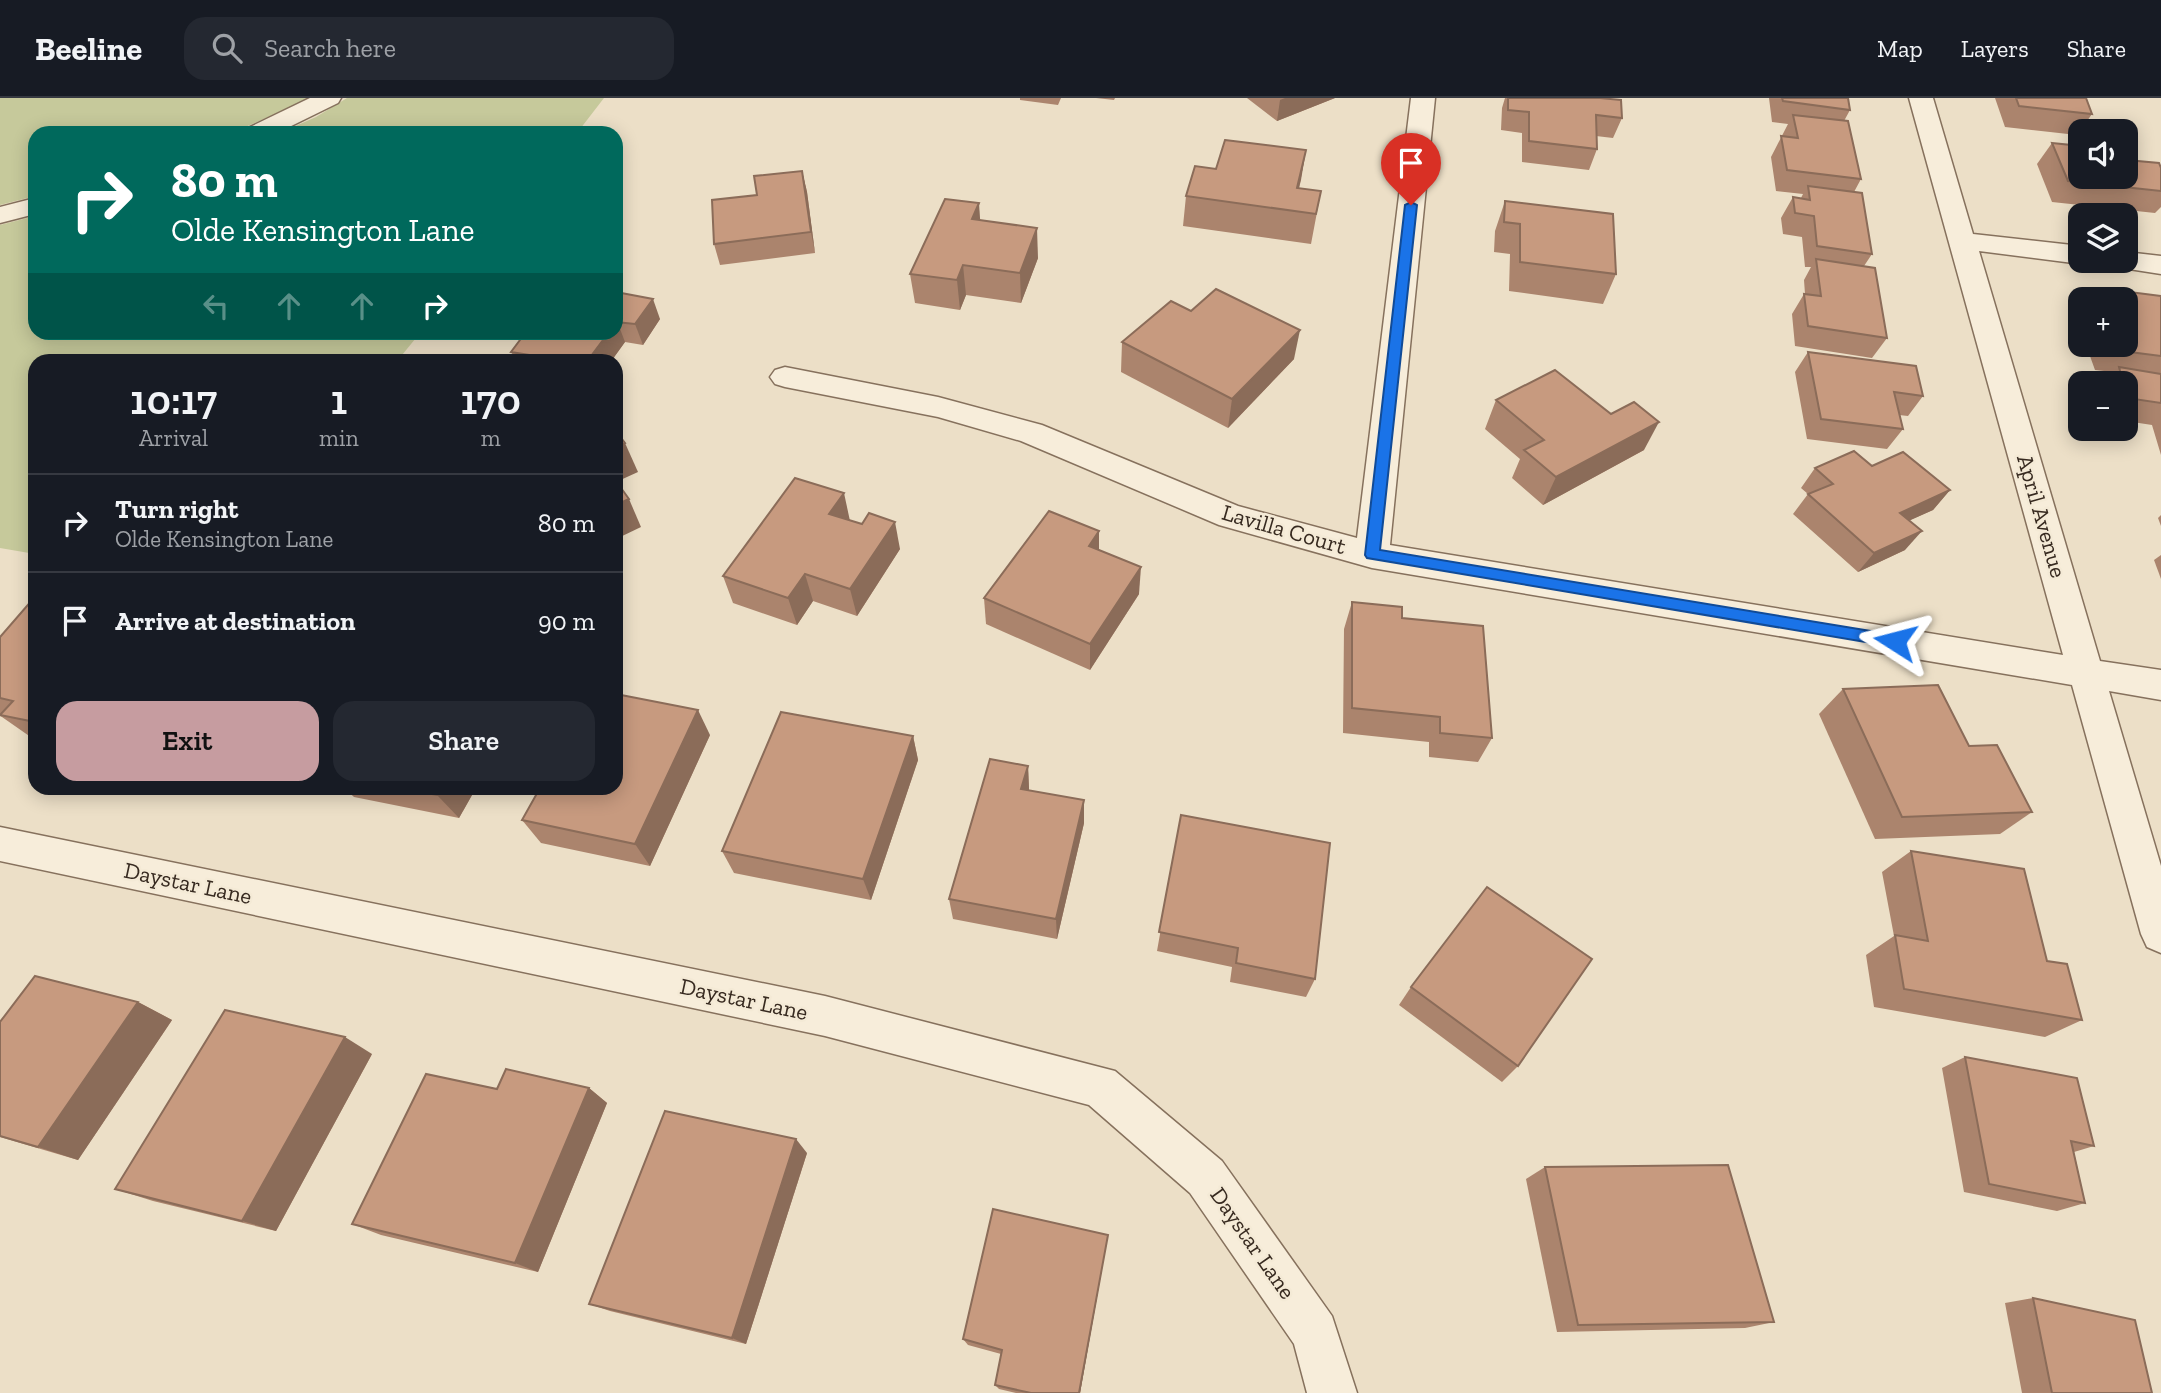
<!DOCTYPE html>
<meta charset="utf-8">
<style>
body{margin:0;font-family:"Zilla Slab",serif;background:#242831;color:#f1f3f6;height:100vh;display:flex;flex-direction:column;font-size:26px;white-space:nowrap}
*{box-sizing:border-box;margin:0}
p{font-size:23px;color:#9ea1a6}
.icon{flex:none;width:38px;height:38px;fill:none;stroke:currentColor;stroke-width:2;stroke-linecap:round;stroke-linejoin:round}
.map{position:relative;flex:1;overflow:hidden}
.details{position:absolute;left:28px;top:256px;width:595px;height:441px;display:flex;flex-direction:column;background:#171b24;border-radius:21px;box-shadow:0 4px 18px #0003}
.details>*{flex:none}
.top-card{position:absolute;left:28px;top:28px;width:595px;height:214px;border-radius:21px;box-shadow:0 4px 18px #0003;background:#00695c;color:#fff;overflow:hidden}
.tools{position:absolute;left:2068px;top:21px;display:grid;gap:14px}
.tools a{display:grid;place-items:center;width:70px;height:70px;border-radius:14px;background:#171b24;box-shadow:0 4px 18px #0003;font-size:35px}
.pin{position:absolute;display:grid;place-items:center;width:60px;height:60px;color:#fff;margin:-72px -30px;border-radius:50% 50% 50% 0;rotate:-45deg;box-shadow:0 0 7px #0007}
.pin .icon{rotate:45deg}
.me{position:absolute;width:77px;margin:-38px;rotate:279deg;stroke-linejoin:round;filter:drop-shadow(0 0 5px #0008)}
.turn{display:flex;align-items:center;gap:24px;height:147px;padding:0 28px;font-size:32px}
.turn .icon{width:91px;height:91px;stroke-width:2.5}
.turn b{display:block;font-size:49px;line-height:60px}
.lanes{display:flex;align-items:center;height:66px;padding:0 28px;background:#0003;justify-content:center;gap:35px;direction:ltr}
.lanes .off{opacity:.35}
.eta{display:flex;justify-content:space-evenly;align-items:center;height:119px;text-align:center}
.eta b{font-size:42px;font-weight:600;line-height:49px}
.button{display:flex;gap:14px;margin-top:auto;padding:14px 28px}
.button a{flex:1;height:80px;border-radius:21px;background:#c69ca0;color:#111;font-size:28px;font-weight:600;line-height:80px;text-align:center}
.button a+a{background:#242831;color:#f1f3f6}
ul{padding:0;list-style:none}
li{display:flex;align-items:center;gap:21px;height:98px;padding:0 28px;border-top:2px solid #363941}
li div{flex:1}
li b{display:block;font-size:26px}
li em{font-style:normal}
header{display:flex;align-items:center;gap:42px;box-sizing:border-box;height:98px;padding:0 35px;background:#171b24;border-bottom:2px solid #363941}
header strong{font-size:33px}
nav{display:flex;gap:38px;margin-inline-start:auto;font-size:24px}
.search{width:490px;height:63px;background:#242831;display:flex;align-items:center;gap:18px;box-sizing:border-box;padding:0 24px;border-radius:21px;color:#9ea1a6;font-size:26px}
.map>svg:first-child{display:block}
.green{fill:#c6c99b}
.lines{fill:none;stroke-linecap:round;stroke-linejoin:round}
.street-casing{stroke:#86715d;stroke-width:3}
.street{fill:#f7edda;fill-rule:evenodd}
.wall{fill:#ab846d}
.shaded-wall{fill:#8b6c59}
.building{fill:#c79a7f;stroke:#8b6c59;stroke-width:2}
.route{fill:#1a73e8;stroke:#114b97;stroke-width:2}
.labels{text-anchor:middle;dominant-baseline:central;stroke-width:5;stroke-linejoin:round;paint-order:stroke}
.street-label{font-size:23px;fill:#372a20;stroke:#f4ead6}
</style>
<header>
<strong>Beeline</strong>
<div class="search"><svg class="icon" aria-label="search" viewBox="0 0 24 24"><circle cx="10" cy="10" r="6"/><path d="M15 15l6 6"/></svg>Search here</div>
<nav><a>Map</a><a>Layers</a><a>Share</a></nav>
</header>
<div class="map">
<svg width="2161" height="1295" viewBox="0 0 2161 1295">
<rect width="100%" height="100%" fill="#ecdfc7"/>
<g class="green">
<polygon points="0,0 311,0 232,35 35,35 35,98 0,107"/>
<polygon points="347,0 604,0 577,35 280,35 316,19"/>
<polygon points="35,118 35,234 420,235 398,262 35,262 35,456 0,450 0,127"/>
</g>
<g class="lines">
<g class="street-casing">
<g id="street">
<polygon points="310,0 341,0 338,5 277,35 245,35 248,30"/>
<polygon points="1411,0 1435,0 1390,447 2063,557 1909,0 1933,0 1973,136 2081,148 2081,163 2091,163 2081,166 1979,153 2100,563 2161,572 2161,602 2109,593 2161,768 2161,855 2147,849 2141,836 2072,587 1372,470 1219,427 1021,343 938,319 785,289 775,286 770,279 775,272 785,269 938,299 1042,327 1238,408 1357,440"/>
<polygon points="35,100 35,116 0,125 0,109"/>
<polygon points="2126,154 2161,158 2161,176 2116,169 2113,163 2126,163"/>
<polygon points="0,729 825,898 1115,973 1222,1063 1332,1218 1357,1295 1307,1295 1294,1246 1190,1095 1089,1007 825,938 0,763"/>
</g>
</g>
<use href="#street" class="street"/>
</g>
<g class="wall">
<polygon points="1020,0 1061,0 1058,7 1020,2"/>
<polygon points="1096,0 1115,0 1114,2"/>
<polygon points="1247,0 1335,0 1277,23"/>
<polygon points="1505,0 1600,0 1622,20 1613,40 1596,38 1597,51 1589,72 1522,64 1522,35 1501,32 1502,10"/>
<polygon points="1769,0 1848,0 1850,12 1844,23 1861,81 1854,94 1872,156 1864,168 1887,240 1872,260 1795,248 1792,216 1804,196 1805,196 1804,182 1811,169 1805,169 1802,139 1783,136 1781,120 1793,99 1801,100 1803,96 1776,93 1771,59 1788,26 1772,24"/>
<polygon points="1995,0 2086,0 2092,16 2077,37 2005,29"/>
<polygon points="2052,45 2161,70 2161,109 2155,115 2052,104 2037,66"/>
<polygon points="1306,52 1299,90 1321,93 1311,146 1183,128 1186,98 1216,71"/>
<polygon points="802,73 807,94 815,155 720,167 714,146 757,97"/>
<polygon points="1505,103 1616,176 1603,206 1509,193 1510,156 1494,154 1495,133"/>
<polygon points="980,123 1038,160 1021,205 966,197 960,212 915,205 910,176"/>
<polygon points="2106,191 2161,198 2161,357 2152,327 2126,323 2126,285 2103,285 2113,274 2095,272 2086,247 2126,247 2126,201 2097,201"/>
<polygon points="616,194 660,221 643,247 625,244 612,262 516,262 511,254"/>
<polygon points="1122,244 1294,261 1228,330 1121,274"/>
<polygon points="1808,254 1923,298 1908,318 1899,317 1903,331 1887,351 1807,341 1795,274"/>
<polygon points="1496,302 1644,352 1543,407 1512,380 1520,361 1485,331"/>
<polygon points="1872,368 1950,392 1933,412 1910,422 1905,452 1858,474 1793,416 1808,396 1801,390 1815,370"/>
<polygon points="2161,417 2161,428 2158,420"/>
<polygon points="850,422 862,426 900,451 857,518 813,503 797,527 733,505 723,478"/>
<polygon points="2161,457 2161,481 2154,462"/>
<polygon points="1139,496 1090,572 986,526 984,500"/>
<polygon points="35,502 35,642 2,619 0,618 0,539"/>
<polygon points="1352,504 1402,520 1492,640 1478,664 1429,659 1429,644 1343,635 1344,531"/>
<polygon points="1843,591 2032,714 2000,736 1875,741 1819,616"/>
<polygon points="710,637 650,768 541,745 522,722"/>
<polygon points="913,638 918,662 871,802 734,775 722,753"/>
<polygon points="1028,668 1029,692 1084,725 1057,841 953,821 949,801"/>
<polygon points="344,690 476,690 459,720 354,699"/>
<polygon points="1181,717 1315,881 1306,899 1230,884 1232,869 1157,853"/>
<polygon points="1911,753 2082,922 2045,939 1874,909 1866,857 1894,838 1882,774"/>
<polygon points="1411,889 1518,968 1502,984 1399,907"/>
<polygon points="138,904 172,922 78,1062 0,1039 0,924"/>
<polygon points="372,956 276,1133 153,1103 115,1091"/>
<polygon points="1965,959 2094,1048 2074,1054 2085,1105 2057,1113 1964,1094 1942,970"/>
<polygon points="589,990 607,1005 538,1174 381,1137 352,1126 497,991"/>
<polygon points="807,1055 746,1246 610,1213 589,1206"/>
<polygon points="1545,1069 1774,1224 1745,1230 1557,1234 1526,1081"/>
<polygon points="1108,1137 1080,1295 1016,1295 999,1291 995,1287 1001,1256 968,1247 963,1241"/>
<polygon points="2033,1200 2152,1295 2022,1295 2005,1205"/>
</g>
<g class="shaded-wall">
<polygon points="1285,0 1335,0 1277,23 1280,2"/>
<polygon points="1306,52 1301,82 1293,113 1297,90"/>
<polygon points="802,73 807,94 815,155 811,134"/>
<polygon points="979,105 981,135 972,121"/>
<polygon points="1037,130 1038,160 1021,205 1020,175"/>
<polygon points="963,167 966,197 960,212 957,182"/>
<polygon points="653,201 660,221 643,247 635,226"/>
<polygon points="617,223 625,244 612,262 588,262 609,234 616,234"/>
<polygon points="1300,232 1294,261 1228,330 1232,301"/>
<polygon points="1659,324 1644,352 1543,407 1556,379"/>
<polygon points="625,345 638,374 616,384 616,349"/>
<polygon points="1950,392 1933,412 1884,434 1900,415"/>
<polygon points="844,395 850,423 829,416"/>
<polygon points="629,401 641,429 616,441 616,407"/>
<polygon points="895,424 900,451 857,518 850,491"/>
<polygon points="1099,433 1099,460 1089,448"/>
<polygon points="1922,433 1905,452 1858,474 1874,455"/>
<polygon points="1141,469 1139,496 1090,572 1090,546"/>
<polygon points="805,476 813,503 797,527 788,500"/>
<polygon points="698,612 710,637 650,768 635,746"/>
<polygon points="913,638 918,662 871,802 863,781"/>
<polygon points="1028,668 1029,691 1023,714 1021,691"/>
<polygon points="442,690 476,690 459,720 437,697"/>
<polygon points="1084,702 1084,725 1057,841 1056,821"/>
<polygon points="138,904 172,922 78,1062 38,1049"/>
<polygon points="345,939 372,956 276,1133 242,1123"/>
<polygon points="589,990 607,1005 538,1174 515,1165"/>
<polygon points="796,1041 807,1055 746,1246 732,1240"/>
<polygon points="1108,1137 1080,1295 1079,1295"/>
</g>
<g class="building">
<polygon points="1508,0 1600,0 1621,2 1622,20 1596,17 1597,51 1529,43 1529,14 1508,12"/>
<polygon points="1782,0 1848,0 1850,12 1783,3"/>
<polygon points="2016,0 2086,0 2092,16 2019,8"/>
<polygon points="1793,17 1848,23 1861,81 1787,72 1781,38 1798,40"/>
<polygon points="1225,42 1306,52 1297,90 1321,93 1316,116 1186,98 1195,68 1216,71"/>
<polygon points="2052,45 2081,48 2081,79 2126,79 2126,61 2127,62 2159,65 2161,70 2161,93 2068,83"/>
<polygon points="802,73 811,134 714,146 712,102 757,97 754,78"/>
<polygon points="1808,88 1862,95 1872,156 1817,148 1814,118 1795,115 1793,99 1810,102"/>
<polygon points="945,101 979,105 972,121 1037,130 1020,175 963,167 957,182 910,176"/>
<polygon points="1505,103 1613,116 1616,176 1520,164 1520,126 1504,124"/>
<polygon points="1816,161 1875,170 1887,240 1808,228 1804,196 1821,198"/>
<polygon points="1216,191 1300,232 1232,301 1122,244 1171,203 1191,213"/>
<polygon points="2106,191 2161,198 2161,258 2114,252 2112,247 2126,247 2126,201 2110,201"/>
<polygon points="616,194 653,201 635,226 616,224"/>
<polygon points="526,234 609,234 588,262 560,262 511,254"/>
<polygon points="1808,254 1916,268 1923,298 1894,294 1903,331 1821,321"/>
<polygon points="2119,269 2161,276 2161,305 2127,300 2126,285 2123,285"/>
<polygon points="1555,272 1611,316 1634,304 1659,324 1556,379 1524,352 1544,342 1496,302"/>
<polygon points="616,333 625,345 616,349"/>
<polygon points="1854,353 1872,368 1903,354 1950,392 1900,415 1922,433 1874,455 1808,396 1833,386 1815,370"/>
<polygon points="795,380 844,395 829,416 862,426 869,415 895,424 850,491 805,476 788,500 723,478"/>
<polygon points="616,383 629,401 616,407"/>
<polygon points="1049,413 1099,433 1089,448 1141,469 1090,546 984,500"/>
<polygon points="33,501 35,502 35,624 0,617 13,603 0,600 0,539"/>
<polygon points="1352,504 1402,509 1402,520 1483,528 1492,640 1440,635 1440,619 1352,610"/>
<polygon points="1938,587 1969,648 1997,647 2032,714 1902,719 1843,591"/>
<polygon points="616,596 698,612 635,746 522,722 540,690 616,690"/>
<polygon points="781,614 913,638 863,781 722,753"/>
<polygon points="990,661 1028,668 1021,691 1084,702 1056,821 949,801"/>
<polygon points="398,690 442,690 437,697"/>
<polygon points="1181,717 1330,745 1315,881 1236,865 1238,850 1159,834"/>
<polygon points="1911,753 2024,771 2047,863 2067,866 2082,922 1904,891 1895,837 1928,843"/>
<polygon points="1487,789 1592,861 1518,968 1411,889"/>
<polygon points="35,878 138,904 38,1049 0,1038 0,924"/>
<polygon points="225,912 345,939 242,1123 115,1091"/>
<polygon points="1965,959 2077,980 2094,1048 2071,1043 2085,1105 1989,1086"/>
<polygon points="506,971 589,990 515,1165 352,1126 426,976 497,991"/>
<polygon points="665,1013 796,1041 732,1240 589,1206"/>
<polygon points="1728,1067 1774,1224 1578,1227 1545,1069"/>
<polygon points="993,1111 1108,1137 1079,1295 1031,1295 995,1287 1002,1252 963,1241"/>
<polygon points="2033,1200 2135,1222 2152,1295 2052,1295"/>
</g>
<polygon class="route" points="1411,104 1417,107 1380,452 1895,537 1900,539 1900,548 1895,549 1367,460 1365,457 1405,107"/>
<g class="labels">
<g class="street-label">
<text transform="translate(2042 418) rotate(74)">April Avenue</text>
<text transform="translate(1284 431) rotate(16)">Lavilla Court</text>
<text transform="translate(188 785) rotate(12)">Daystar Lane</text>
<text transform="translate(744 901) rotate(12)">Daystar Lane</text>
<text transform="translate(1253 1145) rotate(55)">Daystar Lane</text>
</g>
</g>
</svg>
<div class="tools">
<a><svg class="icon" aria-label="sound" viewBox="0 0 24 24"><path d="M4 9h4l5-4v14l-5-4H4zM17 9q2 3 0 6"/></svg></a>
<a><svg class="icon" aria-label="layers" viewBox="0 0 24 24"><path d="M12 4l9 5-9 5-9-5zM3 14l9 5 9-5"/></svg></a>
<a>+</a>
<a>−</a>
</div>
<div class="pin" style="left:1411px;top:107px;background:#d93025"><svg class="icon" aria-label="arrive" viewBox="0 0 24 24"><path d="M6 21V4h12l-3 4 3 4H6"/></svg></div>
<svg class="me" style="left:1895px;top:543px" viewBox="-20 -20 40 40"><path d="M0-17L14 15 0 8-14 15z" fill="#1a73e8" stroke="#fff" stroke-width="4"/></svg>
<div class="top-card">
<div class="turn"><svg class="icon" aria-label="right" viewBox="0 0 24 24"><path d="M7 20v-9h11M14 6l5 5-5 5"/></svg><div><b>80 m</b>Olde Kensington Lane</div></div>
<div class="lanes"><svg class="icon off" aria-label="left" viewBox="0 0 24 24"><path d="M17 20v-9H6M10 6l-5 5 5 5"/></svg><svg class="icon off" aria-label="ahead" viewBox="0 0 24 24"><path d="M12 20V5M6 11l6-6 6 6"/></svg><svg class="icon off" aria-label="ahead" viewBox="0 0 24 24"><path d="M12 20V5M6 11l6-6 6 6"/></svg><svg class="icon" aria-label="right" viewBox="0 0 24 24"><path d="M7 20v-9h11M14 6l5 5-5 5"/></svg></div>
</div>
<section class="details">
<div class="eta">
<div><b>10:17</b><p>Arrival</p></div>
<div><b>1</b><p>min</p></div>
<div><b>170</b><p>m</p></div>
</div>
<ul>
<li><svg class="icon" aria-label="right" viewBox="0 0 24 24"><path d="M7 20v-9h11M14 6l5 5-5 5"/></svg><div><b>Turn right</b><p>Olde Kensington Lane</p></div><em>80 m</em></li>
<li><svg class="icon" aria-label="arrive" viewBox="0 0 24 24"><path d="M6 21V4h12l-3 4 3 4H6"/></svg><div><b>Arrive at destination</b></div><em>90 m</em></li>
</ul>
<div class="button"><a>Exit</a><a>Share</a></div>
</section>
</div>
